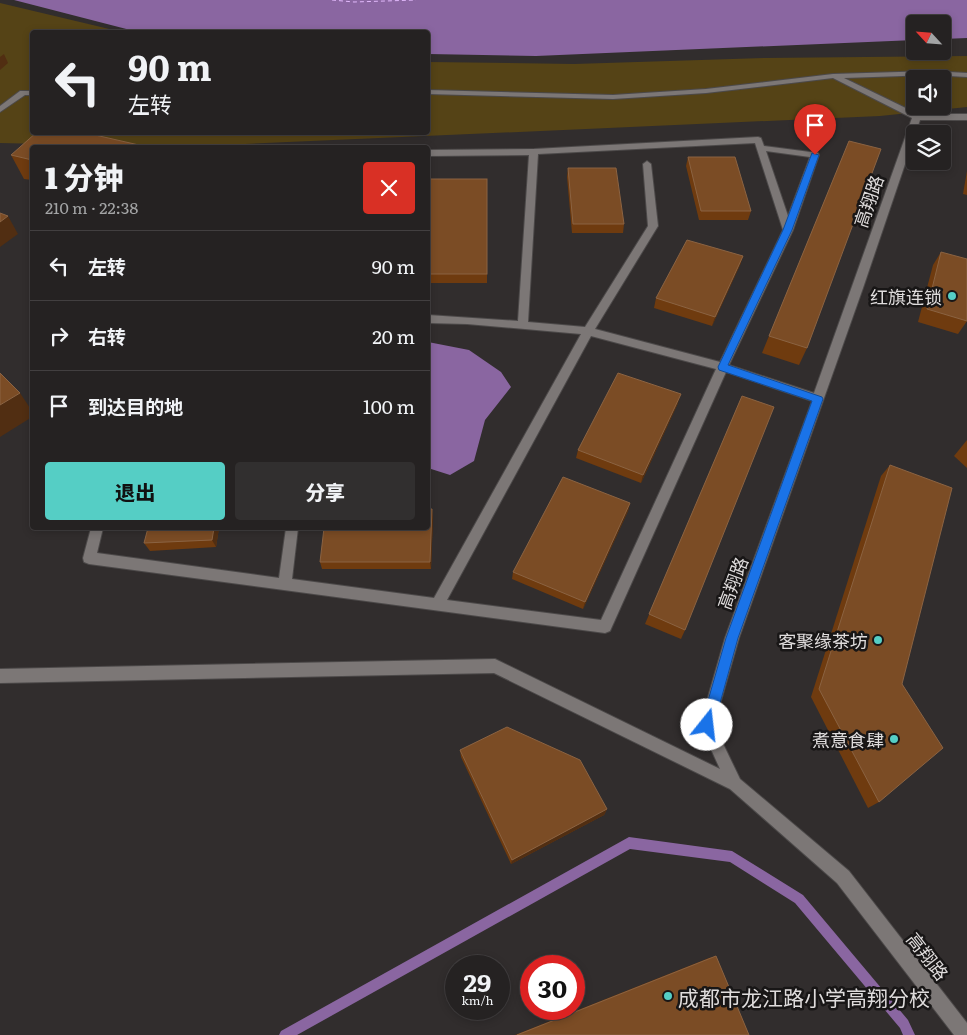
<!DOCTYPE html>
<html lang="zh">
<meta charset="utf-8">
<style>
body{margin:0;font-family:Literata,"Noto Sans SC",serif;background:#312f2f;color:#f1f3f6;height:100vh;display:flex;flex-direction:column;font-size:19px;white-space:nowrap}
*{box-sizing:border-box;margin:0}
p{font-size:16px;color:#a3a4a5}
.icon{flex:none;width:28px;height:28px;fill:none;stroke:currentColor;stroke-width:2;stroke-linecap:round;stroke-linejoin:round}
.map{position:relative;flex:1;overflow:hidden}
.panel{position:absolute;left:30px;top:145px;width:400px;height:385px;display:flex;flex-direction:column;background:#252222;border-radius:5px;box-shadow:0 2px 8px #0003,0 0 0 1px #423f40}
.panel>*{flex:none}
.hud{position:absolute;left:30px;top:30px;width:400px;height:105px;border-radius:5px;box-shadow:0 2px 8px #0003,0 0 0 1px #423f40;background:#252222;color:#f1f3f6;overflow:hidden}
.needle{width:32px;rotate:296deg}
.fabs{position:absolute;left:906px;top:15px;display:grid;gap:10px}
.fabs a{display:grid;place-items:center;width:45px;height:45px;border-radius:5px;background:#252222;box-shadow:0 2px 8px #0003,0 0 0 1px #423f40;font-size:25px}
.speed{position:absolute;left:445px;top:955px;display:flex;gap:10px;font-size:25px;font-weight:700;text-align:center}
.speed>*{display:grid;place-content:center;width:65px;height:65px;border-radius:50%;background:#252222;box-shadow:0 2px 8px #0003,0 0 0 1px #423f40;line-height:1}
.speed small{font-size:12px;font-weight:400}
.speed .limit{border:8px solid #d22;background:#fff;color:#111}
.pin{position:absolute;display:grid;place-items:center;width:42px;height:42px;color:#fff;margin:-51px -21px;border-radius:50% 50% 50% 0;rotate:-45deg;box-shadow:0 0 5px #0007}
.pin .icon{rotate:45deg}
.me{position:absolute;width:55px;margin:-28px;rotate:16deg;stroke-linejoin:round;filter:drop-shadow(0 0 4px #0008)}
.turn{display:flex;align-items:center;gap:18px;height:105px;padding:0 15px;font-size:22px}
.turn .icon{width:65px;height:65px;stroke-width:2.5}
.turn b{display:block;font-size:35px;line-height:42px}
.round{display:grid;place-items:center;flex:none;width:52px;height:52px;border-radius:5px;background:#312f2f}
.overview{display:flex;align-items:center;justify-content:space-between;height:85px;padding:0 15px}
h1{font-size:30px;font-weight:800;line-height:38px}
.button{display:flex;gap:10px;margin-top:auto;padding:10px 15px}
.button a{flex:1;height:58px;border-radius:5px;background:#55cec5;color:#111;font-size:20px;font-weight:800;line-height:58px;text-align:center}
.button a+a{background:#312f2f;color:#f1f3f6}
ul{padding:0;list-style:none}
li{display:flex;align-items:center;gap:15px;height:70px;padding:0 15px;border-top:1px solid #423f40}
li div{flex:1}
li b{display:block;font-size:19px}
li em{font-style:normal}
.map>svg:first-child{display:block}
.green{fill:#554316;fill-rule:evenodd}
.water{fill:#8a66a1}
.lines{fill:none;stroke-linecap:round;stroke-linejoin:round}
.stream{fill:#8a66a1;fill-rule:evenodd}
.ferry{stroke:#e2b9fc;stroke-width:1;stroke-dasharray:4 3;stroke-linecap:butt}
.minor-casing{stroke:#4c4949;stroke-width:2}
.minor{fill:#7c7776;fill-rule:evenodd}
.wall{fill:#6f3b0f}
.shaded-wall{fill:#512e12}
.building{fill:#7b4c25;stroke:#8b6342}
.route{fill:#1a73e8;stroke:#114b97}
.poi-dot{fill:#55cec5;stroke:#181616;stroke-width:2}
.labels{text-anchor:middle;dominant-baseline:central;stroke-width:5;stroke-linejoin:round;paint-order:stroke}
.street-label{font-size:18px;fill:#dfdcdc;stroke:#181616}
.poi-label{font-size:18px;fill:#dfdcdc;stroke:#181616;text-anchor:end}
.near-poi-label{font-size:21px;fill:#dfdcdc;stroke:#181616;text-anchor:start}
</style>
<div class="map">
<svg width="967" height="1035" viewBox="0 0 967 1035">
<rect width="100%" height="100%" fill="#312d2d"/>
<path class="green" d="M0,3L122,32H32V132H428V62L574,64L764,58L967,56V107L880,116L177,147L0,143ZM915,79H942V106H915Z"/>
<g class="water">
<polygon points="14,0 967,0 967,38 943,39 942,24 915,24 915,40 536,56 428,54 428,32 138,32"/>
<polygon points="428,342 469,350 501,372 511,387 485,420 474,461 450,475 428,468"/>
</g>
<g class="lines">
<polygon class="stream" points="629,837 732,851 803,895 908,1020 915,1035 903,1035 900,1028 795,903 730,862 630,849 297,1035 279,1035 281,1031"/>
<polyline class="ferry" points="332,0 354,2 416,0"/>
<g class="minor-casing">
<g id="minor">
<path d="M932,71L967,73V77L932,75L844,78L918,114H967V120H920L863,288L739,638L714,725L740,779L849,871L967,1023V1035H954L837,883L730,789L494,673L0,683V669L495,659L720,769L700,725L725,638L812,401L726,372L610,631L605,633L89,564L84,562L83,558L91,528H103L97,553L279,578L286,528H298L292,579L434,598L581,334L467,324L428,323V315L518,321L529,155L428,156V150L534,149L758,137L761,138L764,146L818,153L819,155L793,230L729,365L814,393L912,118L833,78L706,93L613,99L428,94V90L613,95L706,89L833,74ZM755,143L783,230L720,362L595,329L658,226L651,164L647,161L643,164L648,226L585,327L528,322L538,154ZM766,151L810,157L788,216ZM591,336L716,369L601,620L447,600Z"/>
<polygon points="20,91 32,91 32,95 25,95 0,112 0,106"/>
</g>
</g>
<use href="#minor" class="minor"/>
</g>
<g class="wall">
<polygon points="32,148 32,180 24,179 11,155"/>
<polygon points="688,157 751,211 748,220 699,220 686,166"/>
<polygon points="842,158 807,348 799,365 762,353"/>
<polygon points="568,168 624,224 623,233 572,233 567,177"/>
<polygon points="967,171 967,195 963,194"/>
<polygon points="487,179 487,283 428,283 428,190"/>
<polygon points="941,252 967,321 958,334 918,322 933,265"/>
<polygon points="743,256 740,265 712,326 654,308 656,298"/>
<polygon points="742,396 685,630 681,639 645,624"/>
<polygon points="678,403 641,483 576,458 578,450"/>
<polygon points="967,440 967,468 954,456"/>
<polygon points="890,465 902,684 879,802 868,808 811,697 881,476"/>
<polygon points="630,503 628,511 583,609 512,579 513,572"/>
<polygon points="433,517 431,569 322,569 320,562"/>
<polygon points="148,528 219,528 216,547 150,551 144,543"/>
<polygon points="460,750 607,809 604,815 511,864 461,757"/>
<polygon points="716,956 749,1035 515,1035 709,958"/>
</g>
<g class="shaded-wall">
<polygon points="4,54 8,63 0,70 0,57"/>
<polygon points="8,216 18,234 0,247 0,222"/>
<polygon points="743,256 740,265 712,326 715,317"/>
<polygon points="20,393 32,411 32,417 0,437 0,405"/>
<polygon points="681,394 678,403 641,483 643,475"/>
<polygon points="630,503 628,511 583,609 585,602"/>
<polygon points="432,509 433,517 431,569 430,562"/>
<polygon points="214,528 219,528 216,547 212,540"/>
<polygon points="607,809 604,815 511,864 512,860"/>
</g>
<g class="building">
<polygon points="37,132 82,132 152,148 32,148 32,160 11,155"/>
<polygon points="849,141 881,149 807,348 769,336"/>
<polygon points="688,157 735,157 751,211 701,211"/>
<polygon points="568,168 616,168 624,224 573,224"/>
<rect x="428" y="179" width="59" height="95"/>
<polygon points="0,213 8,216 0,222"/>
<polygon points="687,240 743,256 715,317 656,298"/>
<polygon points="941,252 967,259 967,321 927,309"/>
<polygon points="0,373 20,393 0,405"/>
<polygon points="618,373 681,394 643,475 578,450"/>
<polygon points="742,396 774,407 685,630 649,614"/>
<polygon points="890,465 952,488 902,684 943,748 879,802 819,689"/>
<polygon points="563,477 630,503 585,602 513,572"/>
<polygon points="428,509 432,509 430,562 320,562 324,528 428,528"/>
<polygon points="148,528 214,528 212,540 144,543"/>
<polygon points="507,727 580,760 607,809 512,860 460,750"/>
<polygon points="716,956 749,1035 517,1035"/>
</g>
<polygon class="route" points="812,153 819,155 792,230 728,365 822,397 823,399 738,638 714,725 712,730 707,732 703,730 701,725 726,638 812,401 719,370 718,367 783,230"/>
<g class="poi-dot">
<circle cx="952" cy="296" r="5"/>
<circle cx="878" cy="640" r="5"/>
<circle cx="894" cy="739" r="5"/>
<circle cx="668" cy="996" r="5"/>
</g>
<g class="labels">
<g class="street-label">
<text transform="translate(868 201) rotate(-71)">高翔路</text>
<text transform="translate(732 583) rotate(-70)">高翔路</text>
<text transform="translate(928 956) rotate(52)">高翔路</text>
</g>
<g class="poi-label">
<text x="942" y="296">红旗连锁</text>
<text x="868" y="640">客聚缘茶坊</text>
<text x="884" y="739">煮意食肆</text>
</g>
<g class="near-poi-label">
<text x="678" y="996">成都市龙江路小学高翔分校</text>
</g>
</g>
</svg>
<div class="fabs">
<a><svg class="needle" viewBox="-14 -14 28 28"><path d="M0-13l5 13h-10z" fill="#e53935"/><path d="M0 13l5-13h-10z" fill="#a3a4a5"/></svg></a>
<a><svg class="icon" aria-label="sound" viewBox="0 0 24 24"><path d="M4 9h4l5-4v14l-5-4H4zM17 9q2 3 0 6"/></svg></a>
<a><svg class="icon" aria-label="layers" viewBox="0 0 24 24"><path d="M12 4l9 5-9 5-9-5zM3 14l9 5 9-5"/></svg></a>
</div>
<div class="speed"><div>29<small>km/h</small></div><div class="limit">30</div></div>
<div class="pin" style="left:815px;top:155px;background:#d93025"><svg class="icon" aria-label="arrive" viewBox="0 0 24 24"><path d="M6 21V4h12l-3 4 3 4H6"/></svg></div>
<svg class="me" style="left:707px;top:725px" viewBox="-20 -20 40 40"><circle r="19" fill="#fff"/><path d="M0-13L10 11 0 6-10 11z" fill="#1a73e8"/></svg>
<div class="hud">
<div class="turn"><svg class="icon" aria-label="left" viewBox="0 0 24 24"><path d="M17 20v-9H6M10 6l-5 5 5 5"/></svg><div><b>90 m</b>左转</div></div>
</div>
<section class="panel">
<div class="overview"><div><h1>1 分钟</h1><p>210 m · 22:38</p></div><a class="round" style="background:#d93025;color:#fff"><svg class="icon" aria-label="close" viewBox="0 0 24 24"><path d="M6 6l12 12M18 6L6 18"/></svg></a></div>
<ul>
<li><svg class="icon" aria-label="left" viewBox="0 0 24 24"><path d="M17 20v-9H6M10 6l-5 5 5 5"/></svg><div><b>左转</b></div><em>90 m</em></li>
<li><svg class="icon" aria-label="right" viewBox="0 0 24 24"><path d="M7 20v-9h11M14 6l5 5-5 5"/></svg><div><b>右转</b></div><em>20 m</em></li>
<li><svg class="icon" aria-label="arrive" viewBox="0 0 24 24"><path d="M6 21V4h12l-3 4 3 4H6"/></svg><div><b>到达目的地</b></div><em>100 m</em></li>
</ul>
<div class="button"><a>退出</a><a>分享</a></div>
</section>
</div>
